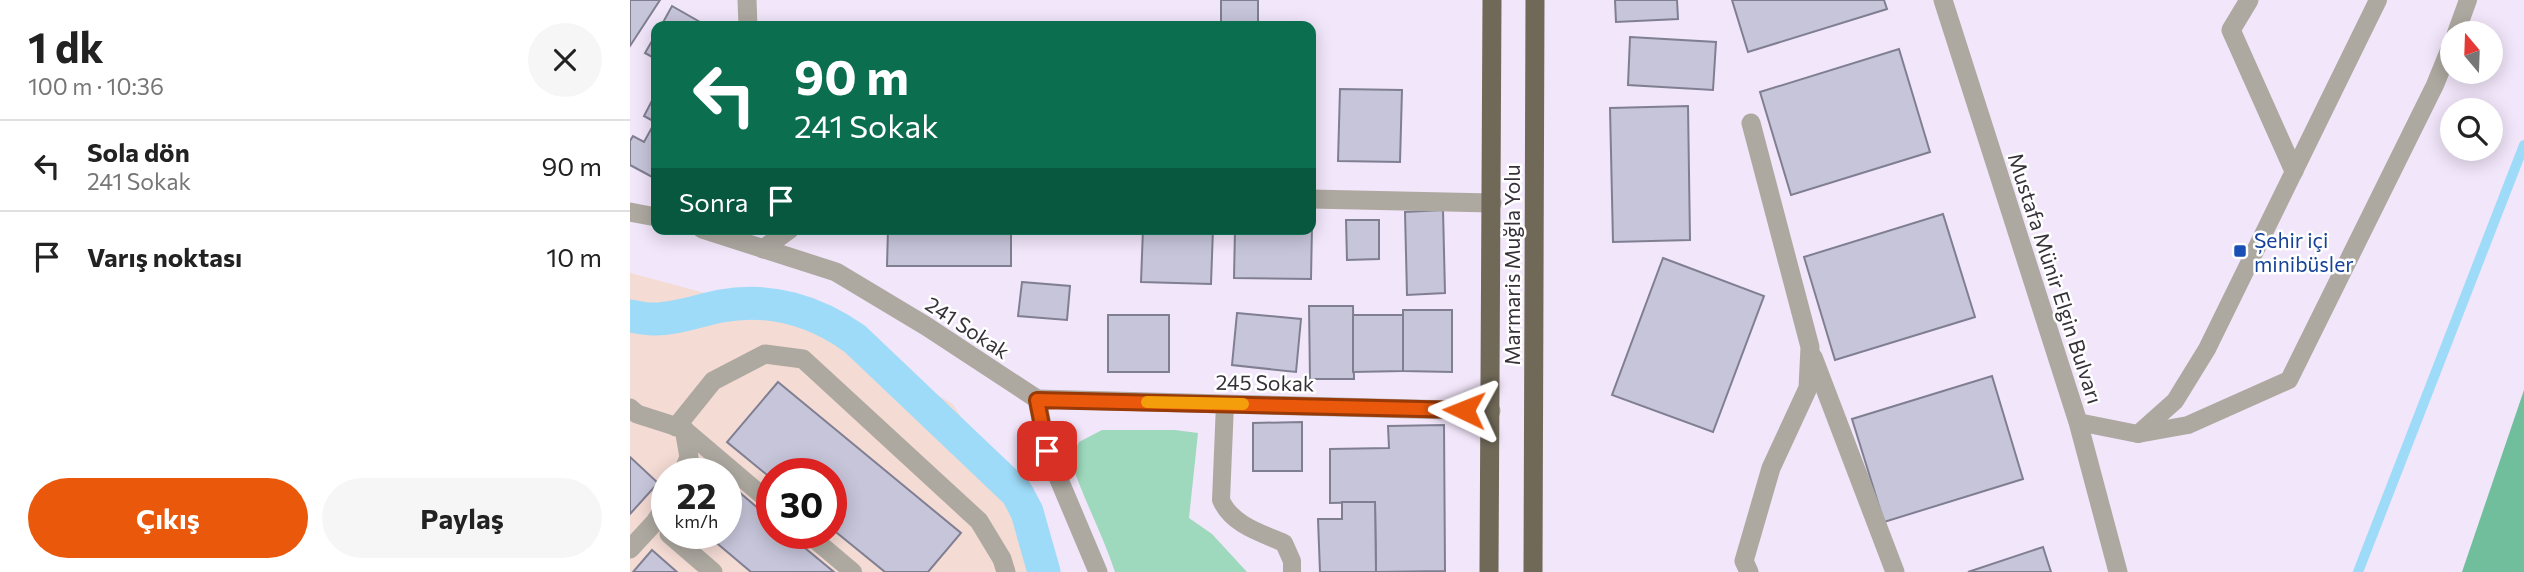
<!DOCTYPE html>
<html lang="tr">
<meta charset="utf-8">
<style>
body{margin:0;font-family:Commissioner,sans-serif;background:#f6f6f6;color:#222;height:100vh;display:flex;flex-direction:column;font-size:26px;white-space:nowrap}
*{box-sizing:border-box;margin:0}
p{font-size:23px;color:#767676}
.icon{flex:none;width:38px;height:38px;fill:none;stroke:currentColor;stroke-width:2;stroke-linecap:round;stroke-linejoin:round}
.map{position:relative;flex:1;overflow:hidden}
.details{display:flex;flex-direction:column;background:#fff;width:630px}
.details>*{flex:none}
.guide{position:absolute;left:21px;top:21px;width:665px;height:214px;border-radius:14px;box-shadow:0 4px 18px #0003;background:#0b6e4f;color:#fff;overflow:hidden}
.needle{width:46px;rotate:341deg}
.controls{position:absolute;left:1810px;top:21px;display:grid;gap:14px}
.controls a{display:grid;place-items:center;width:63px;height:63px;border-radius:50%;background:#fff;box-shadow:0 4px 18px #0003;font-size:35px}
.speed{position:absolute;left:21px;top:458px;display:flex;gap:14px;font-size:35px;font-weight:700;text-align:center}
.speed>*{display:grid;place-content:center;width:91px;height:91px;border-radius:50%;background:#fff;box-shadow:0 4px 18px #0003;line-height:1}
.speed small{font-size:18px;font-weight:400}
.speed .limit{border:10px solid #d22;background:#fff;color:#111}
.pin{position:absolute;display:grid;place-items:center;width:60px;height:60px;color:#fff;margin:-30px;border-radius:14px;box-shadow:0 4px 10px #0006}
.me{position:absolute;width:77px;margin:-38px;rotate:272deg;stroke-linejoin:round;filter:drop-shadow(0 0 5px #0008)}
.turn{display:flex;align-items:center;gap:24px;height:147px;padding:0 28px;font-size:32px}
.turn .icon{width:91px;height:91px;stroke-width:2.5}
.turn b{display:block;font-size:49px;line-height:60px}
.then{display:flex;align-items:center;height:66px;padding:0 28px;background:#0003;gap:14px;font-size:26px}
.round{display:grid;place-items:center;flex:none;width:74px;height:74px;border-radius:37px;background:#f6f6f6}
.headline{display:flex;align-items:center;justify-content:space-between;height:119px;padding:0 28px}
h1{font-size:42px;font-weight:700;line-height:52px}
.button{display:flex;gap:14px;margin-top:auto;padding:14px 28px}
.button a{flex:1;height:80px;border-radius:42px;background:#ea580c;color:#fff;font-size:28px;font-weight:700;line-height:80px;text-align:center}
.button a+a{background:#f6f6f6;color:#222}
ul{padding:0;list-style:none}
li{display:flex;align-items:center;gap:21px;height:91px;padding:0 28px;border-top:2px solid #e0e0e0}
li div{flex:1}
li b{display:block;font-size:26px}
li em{font-style:normal}
main{display:flex;flex:1;min-height:0}
.map>svg:first-child{display:block}
.industrial{fill:#f4dbd4;fill-rule:evenodd}
.green{fill:#9ed9bd}
.forest{fill:#71be9c}
.lines{fill:none;stroke-linecap:round;stroke-linejoin:round}
.stream{stroke:#9edbf8;stroke-width:10}
.canal{stroke:#9edbf8;stroke-width:33}
.building{fill:#c6c5da;stroke:#807f92;stroke-width:2}
.service{stroke:#ada9a1;stroke-width:18}
.pedestrian{stroke:#ada9a1;stroke-width:19}
.minor{stroke:#ada9a1;stroke-width:19}
.tertiary{stroke:#ada9a1;stroke-width:19}
.trunk{stroke:#706958;stroke-width:19}
.route-casing{stroke:#983908;stroke-width:18}
.route{stroke:#ea580c;stroke-width:12}
.slow{stroke:#f59e0b;stroke-width:12}
.transit-dot{fill:#1a4fb4;stroke:#fff;stroke-width:2.5}
.labels{text-anchor:middle;dominant-baseline:central;stroke-width:5;stroke-linejoin:round;paint-order:stroke}
.transit-label{font-size:21px;fill:#164399;stroke:#fff;text-anchor:start}
.street-label{font-size:21px;fill:#363139;stroke:#fff}
</style>
<main>
<section class="details">
<div class="headline"><div><h1>1 dk</h1><p>100 m · 10:36</p></div><a class="round"><svg class="icon" aria-label="close" viewBox="0 0 24 24"><path d="M6 6l12 12M18 6L6 18"/></svg></a></div>
<ul>
<li><svg class="icon" aria-label="left" viewBox="0 0 24 24"><path d="M17 20v-9H6M10 6l-5 5 5 5"/></svg><div><b>Sola dön</b><p>241 Sokak</p></div><em>90 m</em></li>
<li><svg class="icon" aria-label="arrive" viewBox="0 0 24 24"><path d="M6 21V4h12l-3 4 3 4H6"/></svg><div><b>Varış noktası</b></div><em>10 m</em></li>
</ul>
<div class="button"><a>Çıkış</a><a>Paylaş</a></div>
</section>
<div class="map">
<svg width="1894" height="572" viewBox="0 0 1894 572">
<rect width="100%" height="100%" fill="#f2e6fa"/>
<path class="industrial" d="M0,273L180,321L323,404L399,525L411,572H0ZM37,474H96V534H37ZM142,474H201V534H142Z"/>
<path class="green" d="M472,430H545L568,433L559,518L582,534L617,572H485C472,533 453,498 440,459L449,442Z"/>
<polygon class="forest" points="1894,390 1894,572 1832,572"/>
<g class="lines">
<polyline class="stream" points="1728,572 1894,145"/>
<path class="canal" d="M0,316C7,317 15,319 22,319C44,320 69,310 91,306C140,297 186,311 225,339L387,493L397,512L414,572"/>
</g>
<g class="building">
<polygon points="0,0 30,0 0,46"/>
<rect x="591" y="0" width="37" height="26"/>
<polygon points="985,0 1047,0 1048,19 986,22"/>
<polygon points="1102,0 1254,0 1257,9 1118,52"/>
<polygon points="42,6 77,26 31,26"/>
<polygon points="26,34 26,59 15,53"/>
<polygon points="1000,37 1086,42 1083,90 998,85"/>
<polygon points="1269,49 1300,152 1161,195 1130,92"/>
<polygon points="710,89 772,90 770,162 708,161"/>
<polygon points="26,93 26,179 0,165 0,141 3,136 14,142 25,122 14,116"/>
<polygon points="1058,106 1060,240 983,242 980,108"/>
<polygon points="813,210 815,293 777,295 775,212"/>
<polygon points="1313,214 1345,317 1205,360 1174,257"/>
<polygon points="716,220 749,220 749,259 717,260"/>
<polygon points="681,226 682,226 681,279 604,278 605,229 681,229"/>
<polygon points="258,229 381,229 381,266 257,266"/>
<polygon points="513,229 583,229 581,284 511,282"/>
<polygon points="1033,258 1134,296 1083,432 982,395"/>
<polygon points="392,282 440,286 437,320 388,316"/>
<polygon points="679,306 723,306 724,379 680,379"/>
<polygon points="773,310 822,310 822,372 773,371"/>
<polygon points="607,313 671,319 666,372 602,365"/>
<rect x="478" y="315" width="61" height="57"/>
<polygon points="723,315 773,315 773,371 723,372"/>
<polygon points="1362,376 1393,479 1254,522 1222,419"/>
<polygon points="148,382 331,533 298,572 255,572 201,528 201,474 142,474 142,479 97,442"/>
<polygon points="672,422 672,471 623,471 623,423"/>
<polygon points="814,425 815,571 746,572 745,502 700,503 700,449 759,448 758,426"/>
<polygon points="0,457 28,483 0,514"/>
<polygon points="96,481 142,520 142,534 158,534 204,572 121,572 76,534 96,534"/>
<polygon points="712,502 745,502 746,572 690,572 688,519 712,519"/>
<polygon points="1413,547 1421,572 1338,572"/>
<polygon points="22,550 47,572 3,572"/>
</g>
<g class="lines">
<g class="service">
<polyline points="1826,33 1838,0"/>
<path d="M595,404L591,500C602,525 631,533 654,543L662,561V572"/>
<polyline points="1448,422 1508,434 1558,425 1659,380 1805,85 1822,43"/>
<polyline points="54,429 142,504"/>
<polyline points="1508,434 1545,401 1577,349 1748,0"/>
<polyline points="178,534 223,572"/>
</g>
<polyline class="pedestrian" points="1619,0 1601,30 1664,171"/>
<g class="minor">
<polyline points="117,0 118,26"/>
<polyline points="681,199 862,203"/>
<polyline points="0,212 26,217"/>
<polyline points="72,229 206,272 296,326 407,399 417,451 468,572"/>
<polyline points="133,249 160,229"/>
<polyline points="1183,357 1265,572"/>
<polyline points="407,399 861,411"/>
<polyline points="0,408 7,414 54,429 59,457 52,474"/>
<polyline points="46,427 83,381 135,354 173,359 349,521 372,559 376,572"/>
<polyline points="39,534 83,572"/>
<polyline points="0,549 25,522 37,503"/>
<polyline points="1119,572 1114,561 1141,468 1178,388 1180,347 1121,123"/>
</g>
<polyline class="tertiary" points="1313,0 1448,422 1488,572"/>
<g class="trunk">
<polyline points="859,572 862,0"/>
<polyline points="903,572 905,0"/>
</g>
</g>
<g class="lines">
<g class="route-casing">
<polyline id="route" points="417,451 407,400 834,410"/>
</g>
<use href="#route" class="route"/>
<polyline class="slow" points="517,402 613,404"/>
</g>
<rect class="transit-dot" x="1603" y="244" width="14" height="14" rx="3.5"/>
<g class="labels">
<g class="transit-label">
<text x="1624" y="239">Șehir içi<tspan x="1624" dy="24">minibüsler</tspan></text>
</g>
<g class="street-label">
<text transform="translate(881 265) rotate(-90)">Marmaris Muğla Yolu</text>
<text transform="translate(1426 278) rotate(72)">Mustafa Münir Elgin Bulvarı</text>
<text transform="translate(338 327) rotate(33)">241 Sokak</text>
<text transform="translate(635 382) rotate(1)">245 Sokak</text>
</g>
</g>
</svg>
<div class="controls">
<a><svg class="needle" viewBox="-14 -14 28 28"><path d="M0-13l5 13h-10z" fill="#e53935"/><path d="M0 13l5-13h-10z" fill="#767676"/></svg></a>
<a><svg class="icon" aria-label="search" viewBox="0 0 24 24"><circle cx="10" cy="10" r="6"/><path d="M15 15l6 6"/></svg></a>
</div>
<div class="speed"><div>22<small>km/h</small></div><div class="limit">30</div></div>
<div class="pin" style="left:417px;top:451px;background:#d93025"><svg class="icon" aria-label="arrive" viewBox="0 0 24 24"><path d="M6 21V4h12l-3 4 3 4H6"/></svg></div>
<svg class="me" style="left:834px;top:410px" viewBox="-20 -20 40 40"><path d="M0-17L14 15 0 8-14 15z" fill="#ea580c" stroke="#fff" stroke-width="4"/></svg>
<div class="guide">
<div class="turn"><svg class="icon" aria-label="left" viewBox="0 0 24 24"><path d="M17 20v-9H6M10 6l-5 5 5 5"/></svg><div><b>90 m</b>241 Sokak</div></div>
<div class="then">Sonra<svg class="icon" aria-label="arrive" viewBox="0 0 24 24"><path d="M6 21V4h12l-3 4 3 4H6"/></svg></div>
</div>
</div>
</main>
